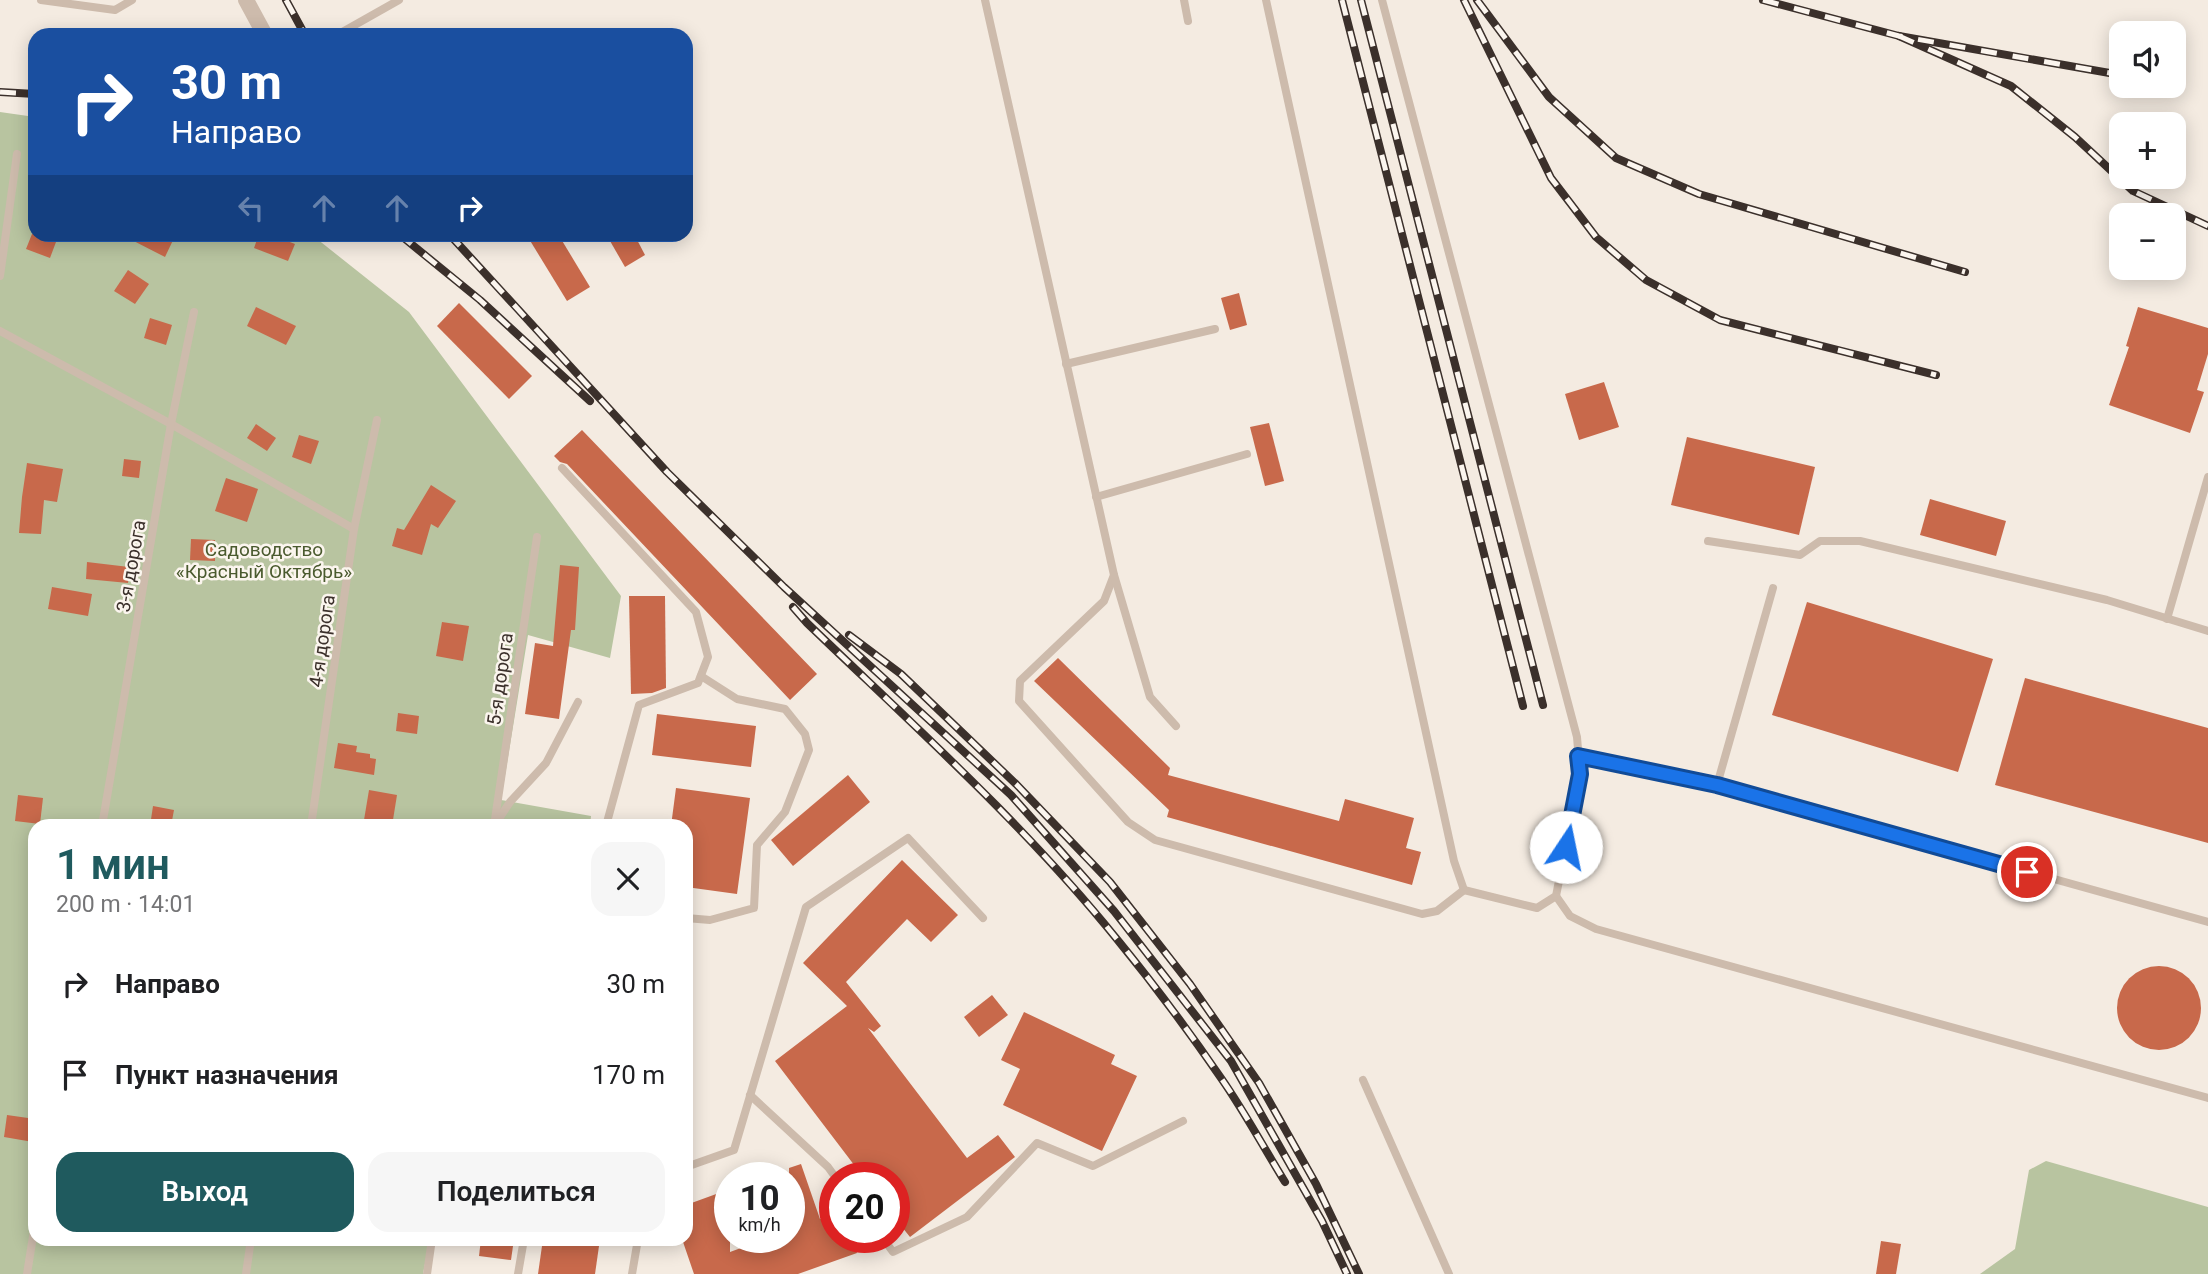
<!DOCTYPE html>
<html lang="ru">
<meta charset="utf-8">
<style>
body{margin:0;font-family:Roboto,sans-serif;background:#f6f6f6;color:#202124;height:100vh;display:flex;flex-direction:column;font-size:26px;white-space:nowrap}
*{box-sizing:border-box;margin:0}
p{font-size:23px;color:#757577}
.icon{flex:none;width:38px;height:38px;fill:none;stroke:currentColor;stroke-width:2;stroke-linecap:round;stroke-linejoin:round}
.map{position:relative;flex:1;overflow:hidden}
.drawer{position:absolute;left:28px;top:819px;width:665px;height:427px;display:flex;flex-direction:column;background:#fff;border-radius:21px;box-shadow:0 4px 18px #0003}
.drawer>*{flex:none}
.banner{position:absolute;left:28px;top:28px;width:665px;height:214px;border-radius:21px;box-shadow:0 4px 18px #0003;background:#1a4fa0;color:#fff;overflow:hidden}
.fabs{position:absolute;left:2109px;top:21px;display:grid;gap:14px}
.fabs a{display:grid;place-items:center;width:77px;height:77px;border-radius:14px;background:#fff;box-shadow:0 4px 18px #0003;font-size:35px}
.speed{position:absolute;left:714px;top:1162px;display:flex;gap:14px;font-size:35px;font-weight:700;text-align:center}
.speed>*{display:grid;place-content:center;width:91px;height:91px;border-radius:50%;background:#fff;box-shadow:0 4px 18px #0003;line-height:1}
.speed small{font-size:18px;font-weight:400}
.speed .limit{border:10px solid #d22;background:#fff;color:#111}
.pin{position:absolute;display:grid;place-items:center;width:60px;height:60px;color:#fff;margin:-30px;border:4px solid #fff;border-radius:50%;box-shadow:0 2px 7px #0007}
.me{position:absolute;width:77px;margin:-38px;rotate:11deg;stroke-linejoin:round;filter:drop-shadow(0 0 5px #0008)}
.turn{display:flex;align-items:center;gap:24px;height:147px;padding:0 28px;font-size:32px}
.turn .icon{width:91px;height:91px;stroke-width:2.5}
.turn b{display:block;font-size:49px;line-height:60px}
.lanes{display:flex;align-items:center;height:66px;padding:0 28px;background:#0003;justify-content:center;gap:35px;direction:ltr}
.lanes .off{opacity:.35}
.round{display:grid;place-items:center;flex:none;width:74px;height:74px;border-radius:21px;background:#f6f6f6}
.summary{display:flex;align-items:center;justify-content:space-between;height:119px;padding:0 28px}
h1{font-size:42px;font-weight:600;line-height:52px;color:#1f5a5e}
.button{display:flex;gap:14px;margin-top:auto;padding:14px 28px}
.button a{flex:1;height:80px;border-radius:21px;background:#1f5a5e;color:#fff;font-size:28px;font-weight:600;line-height:80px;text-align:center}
.button a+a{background:#f6f6f6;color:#202124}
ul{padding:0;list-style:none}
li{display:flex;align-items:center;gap:21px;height:91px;padding:0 28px}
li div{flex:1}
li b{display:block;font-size:26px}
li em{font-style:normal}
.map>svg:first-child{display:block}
.green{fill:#b8c4a0}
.building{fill:#c8694b}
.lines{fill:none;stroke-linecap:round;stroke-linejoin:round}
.service{stroke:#cdbbac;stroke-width:8}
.minor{stroke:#cdbbac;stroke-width:16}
.rail-casing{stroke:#3b302b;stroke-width:8}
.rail{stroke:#fbf5ee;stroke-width:5;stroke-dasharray:16;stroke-linecap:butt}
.route-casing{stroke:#114b97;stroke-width:18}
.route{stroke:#1a73e8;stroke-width:12}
.labels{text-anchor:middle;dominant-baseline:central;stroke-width:5;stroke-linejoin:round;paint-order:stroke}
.park-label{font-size:19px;fill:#4a5a2e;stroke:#fbf5ee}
.street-label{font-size:19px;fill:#3b302b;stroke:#fbf5ee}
</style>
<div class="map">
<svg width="2208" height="1274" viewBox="0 0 2208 1274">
<rect width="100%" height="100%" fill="#f4ebe1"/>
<g class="green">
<polygon points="0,112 35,117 35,234 312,235 409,312 621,596 610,658 528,635 501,800 591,816 590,826 35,826 35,1239 430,1239 423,1274 0,1274"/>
<polygon points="2046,1161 2208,1207 2208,1274 1980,1274 2015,1249 2029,1170"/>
</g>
<g class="building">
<polygon points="32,234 59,234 50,258 26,249"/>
<polygon points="120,234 176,234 165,257"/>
<polygon points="259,234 269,234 295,244 288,261 254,248"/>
<polygon points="526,234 558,234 590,287 567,301"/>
<polygon points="606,234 634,234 645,255 625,267"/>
<polygon points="128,270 149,284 135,304 114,291"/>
<polygon points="1239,293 1247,325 1230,330 1221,298"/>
<polygon points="459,303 532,376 509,399 437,326"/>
<polygon points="256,307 296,326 286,345 247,326"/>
<polygon points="2138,307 2208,328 2208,354 2197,390 2204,392 2190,433 2109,405 2129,347 2126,346"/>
<polygon points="150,318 172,325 166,345 144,338"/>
<polygon points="1604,382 1619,427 1579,440 1565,394"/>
<polygon points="1269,423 1284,481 1265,486 1250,427"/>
<polygon points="256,424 276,438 267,451 247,438"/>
<polygon points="582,430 817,674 790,700 567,464 560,462 554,456"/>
<polygon points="299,435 319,441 311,464 292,457"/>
<polygon points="1687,437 1815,467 1799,535 1671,505"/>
<polygon points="124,459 141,461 139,478 122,476"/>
<polygon points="27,463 63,469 57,502 44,500 41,534 19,533 22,497"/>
<polygon points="226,478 258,489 247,522 215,511"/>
<polygon points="431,485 456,501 438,528 431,524 422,555 392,546 397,528 404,530"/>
<polygon points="1930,499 2006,521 1996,556 1920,535"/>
<polygon points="191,539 215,540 215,561 190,560"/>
<polygon points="87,562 129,567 128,583 86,579"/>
<polygon points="560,565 579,567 575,630 571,630 559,719 525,714 535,643 553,646"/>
<polygon points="52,587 92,594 88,616 48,609"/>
<polygon points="629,596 665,596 666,688 652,693 631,694"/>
<polygon points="1807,602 1993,659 1958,772 1772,715"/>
<polygon points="442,622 469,626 463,661 436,656"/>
<polygon points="1058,658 1170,768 1168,775 1339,821 1345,799 1414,818 1406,848 1421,852 1412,885 1167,817 1169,810 1034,681"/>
<polygon points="2025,678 2208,728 2208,843 1995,785"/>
<polygon points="398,713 419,716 417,734 396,731"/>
<polygon points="657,714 756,726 751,767 652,755"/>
<polygon points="338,743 357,746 356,752 370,754 370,758 376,759 374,775 334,768"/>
<polygon points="848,775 870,802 793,866 771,840"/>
<polygon points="676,788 750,798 737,894 686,887 686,826 671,826"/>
<polygon points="369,790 397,795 392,826 363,826"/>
<polygon points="18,795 43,798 40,824 15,821"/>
<polygon points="153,806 174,810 171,826 150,826"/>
<polygon points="902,860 958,915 931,942 907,919 846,982 881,1026 874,1032 868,1028 967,1158 998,1135 1015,1157 910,1237 894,1217 894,1178 864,1178 775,1061 847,1006 803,963"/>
<circle cx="2159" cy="1008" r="42"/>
<polygon points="992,995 1008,1015 979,1037 964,1017"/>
<polygon points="1024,1012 1115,1055 1111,1064 1137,1076 1102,1151 1003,1105 1020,1069 1001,1060"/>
<polygon points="7,1115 35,1119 33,1142 4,1137"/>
<polygon points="801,1164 820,1219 835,1214 835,1237 851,1237 857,1253 798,1274 694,1274 682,1239 686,1239 686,1205 730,1189 730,1252 771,1237 789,1237 789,1168"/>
<polygon points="481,1239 514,1239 511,1260 479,1256"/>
<polygon points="543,1239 600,1239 595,1274 538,1274"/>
<polygon points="1881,1241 1901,1244 1896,1274 1876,1274"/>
</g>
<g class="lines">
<g class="service">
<polyline points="41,0 115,10 132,0"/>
<polyline points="985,0 1114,575 1104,601 1020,681 1019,701 1128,822 1155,840 1422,914 1437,911 1464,890"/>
<polyline points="1184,0 1188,21"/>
<polyline points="1266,0 1454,861 1464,890"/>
<polyline points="1382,0 1577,737 1580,773 1556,896 1537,908 1464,890"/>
<polyline points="337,35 399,0"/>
<polyline points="0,276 17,154"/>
<polyline points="0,331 171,424 354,529"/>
<polyline points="1066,364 1215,329"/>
<polyline points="562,468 696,612 708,657 698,683 639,705 606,826"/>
<polyline points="1096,497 1247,454"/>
<polyline points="1708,541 1800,555 1820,541 1860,541 2107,600 2208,631"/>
<polyline points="1114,575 1150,697 1176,726"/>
<polyline points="2167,619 2208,477"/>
<polyline points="1579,756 1717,785 2208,922"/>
<polyline points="1717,785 1773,588"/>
<polyline points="496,823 510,802 546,763 578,702"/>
<polyline points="102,826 171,424 194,312"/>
<polyline points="311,826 354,529 377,420"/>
<polyline points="494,826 537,537"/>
<polyline points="1556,896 1570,916 1596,929 2208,1098"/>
<polyline points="686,918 710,920 754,908 757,845 785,812 809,750 805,734 785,709 737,699 701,676"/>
<polyline points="1363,1080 1449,1274"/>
<polyline points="750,1095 828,1167 836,1178"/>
<polyline points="686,1167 734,1150 806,907 908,838 983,918"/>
<polyline points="882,1237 893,1252 967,1217 1037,1143 1093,1166 1183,1121"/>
<polyline points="27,1274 35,1224"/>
<polyline points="246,1274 251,1239"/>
<polyline points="427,1274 432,1239"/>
<polyline points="518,1274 524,1239"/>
<polyline points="632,1274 638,1239"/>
</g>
<polyline class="minor" points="246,0 265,35"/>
<g class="rail-casing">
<g id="rail">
<polyline points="286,0 305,35"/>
<polyline points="1342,0 1523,706"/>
<polyline points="1361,0 1543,705"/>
<polyline points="1464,0 1551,178 1596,237 1646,280 1720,320 1936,375"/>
<polyline points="1477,0 1549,97 1616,158 1699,194 1965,272"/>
<polyline points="1763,0 1899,36 2121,75"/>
<polyline points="1899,36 2011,86 2075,137 2133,191 2208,226"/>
<polyline points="0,92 35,94"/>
<polyline points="399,234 480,300 590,401"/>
<polyline points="449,234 667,472 784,587 1011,795 1114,911 1231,1061 1322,1221 1347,1274"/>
<path d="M793,607L807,623C913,725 1024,824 1116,938C1153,983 1188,1030 1221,1078C1244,1111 1264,1148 1285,1182"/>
<polyline points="849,635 901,674 1016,784 1110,882 1190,984 1259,1083 1316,1184 1359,1274"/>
</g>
</g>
<use href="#rail" class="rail"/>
</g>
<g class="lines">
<g class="route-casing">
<polyline id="route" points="1566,847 1580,774 1578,756 1717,785 2027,872"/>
</g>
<use href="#route" class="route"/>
</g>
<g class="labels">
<g class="park-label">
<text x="264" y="549">Садоводство<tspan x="264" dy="22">«Красный Октябрь»</tspan></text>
</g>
<g class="street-label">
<text transform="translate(131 566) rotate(-80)">3-я дорога</text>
<text transform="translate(322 641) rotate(-82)">4-я дорога</text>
<text transform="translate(500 679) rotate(-82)">5-я дорога</text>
</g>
</g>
</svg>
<div class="fabs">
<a><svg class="icon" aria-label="sound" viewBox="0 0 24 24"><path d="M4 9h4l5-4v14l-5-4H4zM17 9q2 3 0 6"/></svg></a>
<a>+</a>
<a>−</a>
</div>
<div class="speed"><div>10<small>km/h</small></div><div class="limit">20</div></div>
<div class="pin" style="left:2027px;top:872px;background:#d93025"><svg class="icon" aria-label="arrive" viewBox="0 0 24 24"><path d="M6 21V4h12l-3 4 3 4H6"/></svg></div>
<svg class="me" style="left:1566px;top:847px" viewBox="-20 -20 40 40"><circle r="19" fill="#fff"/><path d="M0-13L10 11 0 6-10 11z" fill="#1a73e8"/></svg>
<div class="banner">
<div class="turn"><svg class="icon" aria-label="right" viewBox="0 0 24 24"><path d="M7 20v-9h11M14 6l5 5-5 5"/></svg><div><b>30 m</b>Направо</div></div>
<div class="lanes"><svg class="icon off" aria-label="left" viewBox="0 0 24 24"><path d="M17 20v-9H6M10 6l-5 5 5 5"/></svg><svg class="icon off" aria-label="ahead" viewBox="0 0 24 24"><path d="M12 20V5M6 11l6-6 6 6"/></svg><svg class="icon off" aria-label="ahead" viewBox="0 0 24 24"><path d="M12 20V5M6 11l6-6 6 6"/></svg><svg class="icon" aria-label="right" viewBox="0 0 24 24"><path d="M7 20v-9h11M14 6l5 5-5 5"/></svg></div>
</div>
<section class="drawer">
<div class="summary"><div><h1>1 мин</h1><p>200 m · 14:01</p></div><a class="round"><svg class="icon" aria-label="close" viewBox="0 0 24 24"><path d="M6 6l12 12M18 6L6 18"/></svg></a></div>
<ul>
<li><svg class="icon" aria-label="right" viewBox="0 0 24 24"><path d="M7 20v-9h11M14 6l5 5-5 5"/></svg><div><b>Направо</b></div><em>30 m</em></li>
<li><svg class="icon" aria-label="arrive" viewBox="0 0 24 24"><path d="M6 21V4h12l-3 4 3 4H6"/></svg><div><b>Пункт назначения</b></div><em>170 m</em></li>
</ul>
<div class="button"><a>Выход</a><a>Поделиться</a></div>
</section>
</div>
